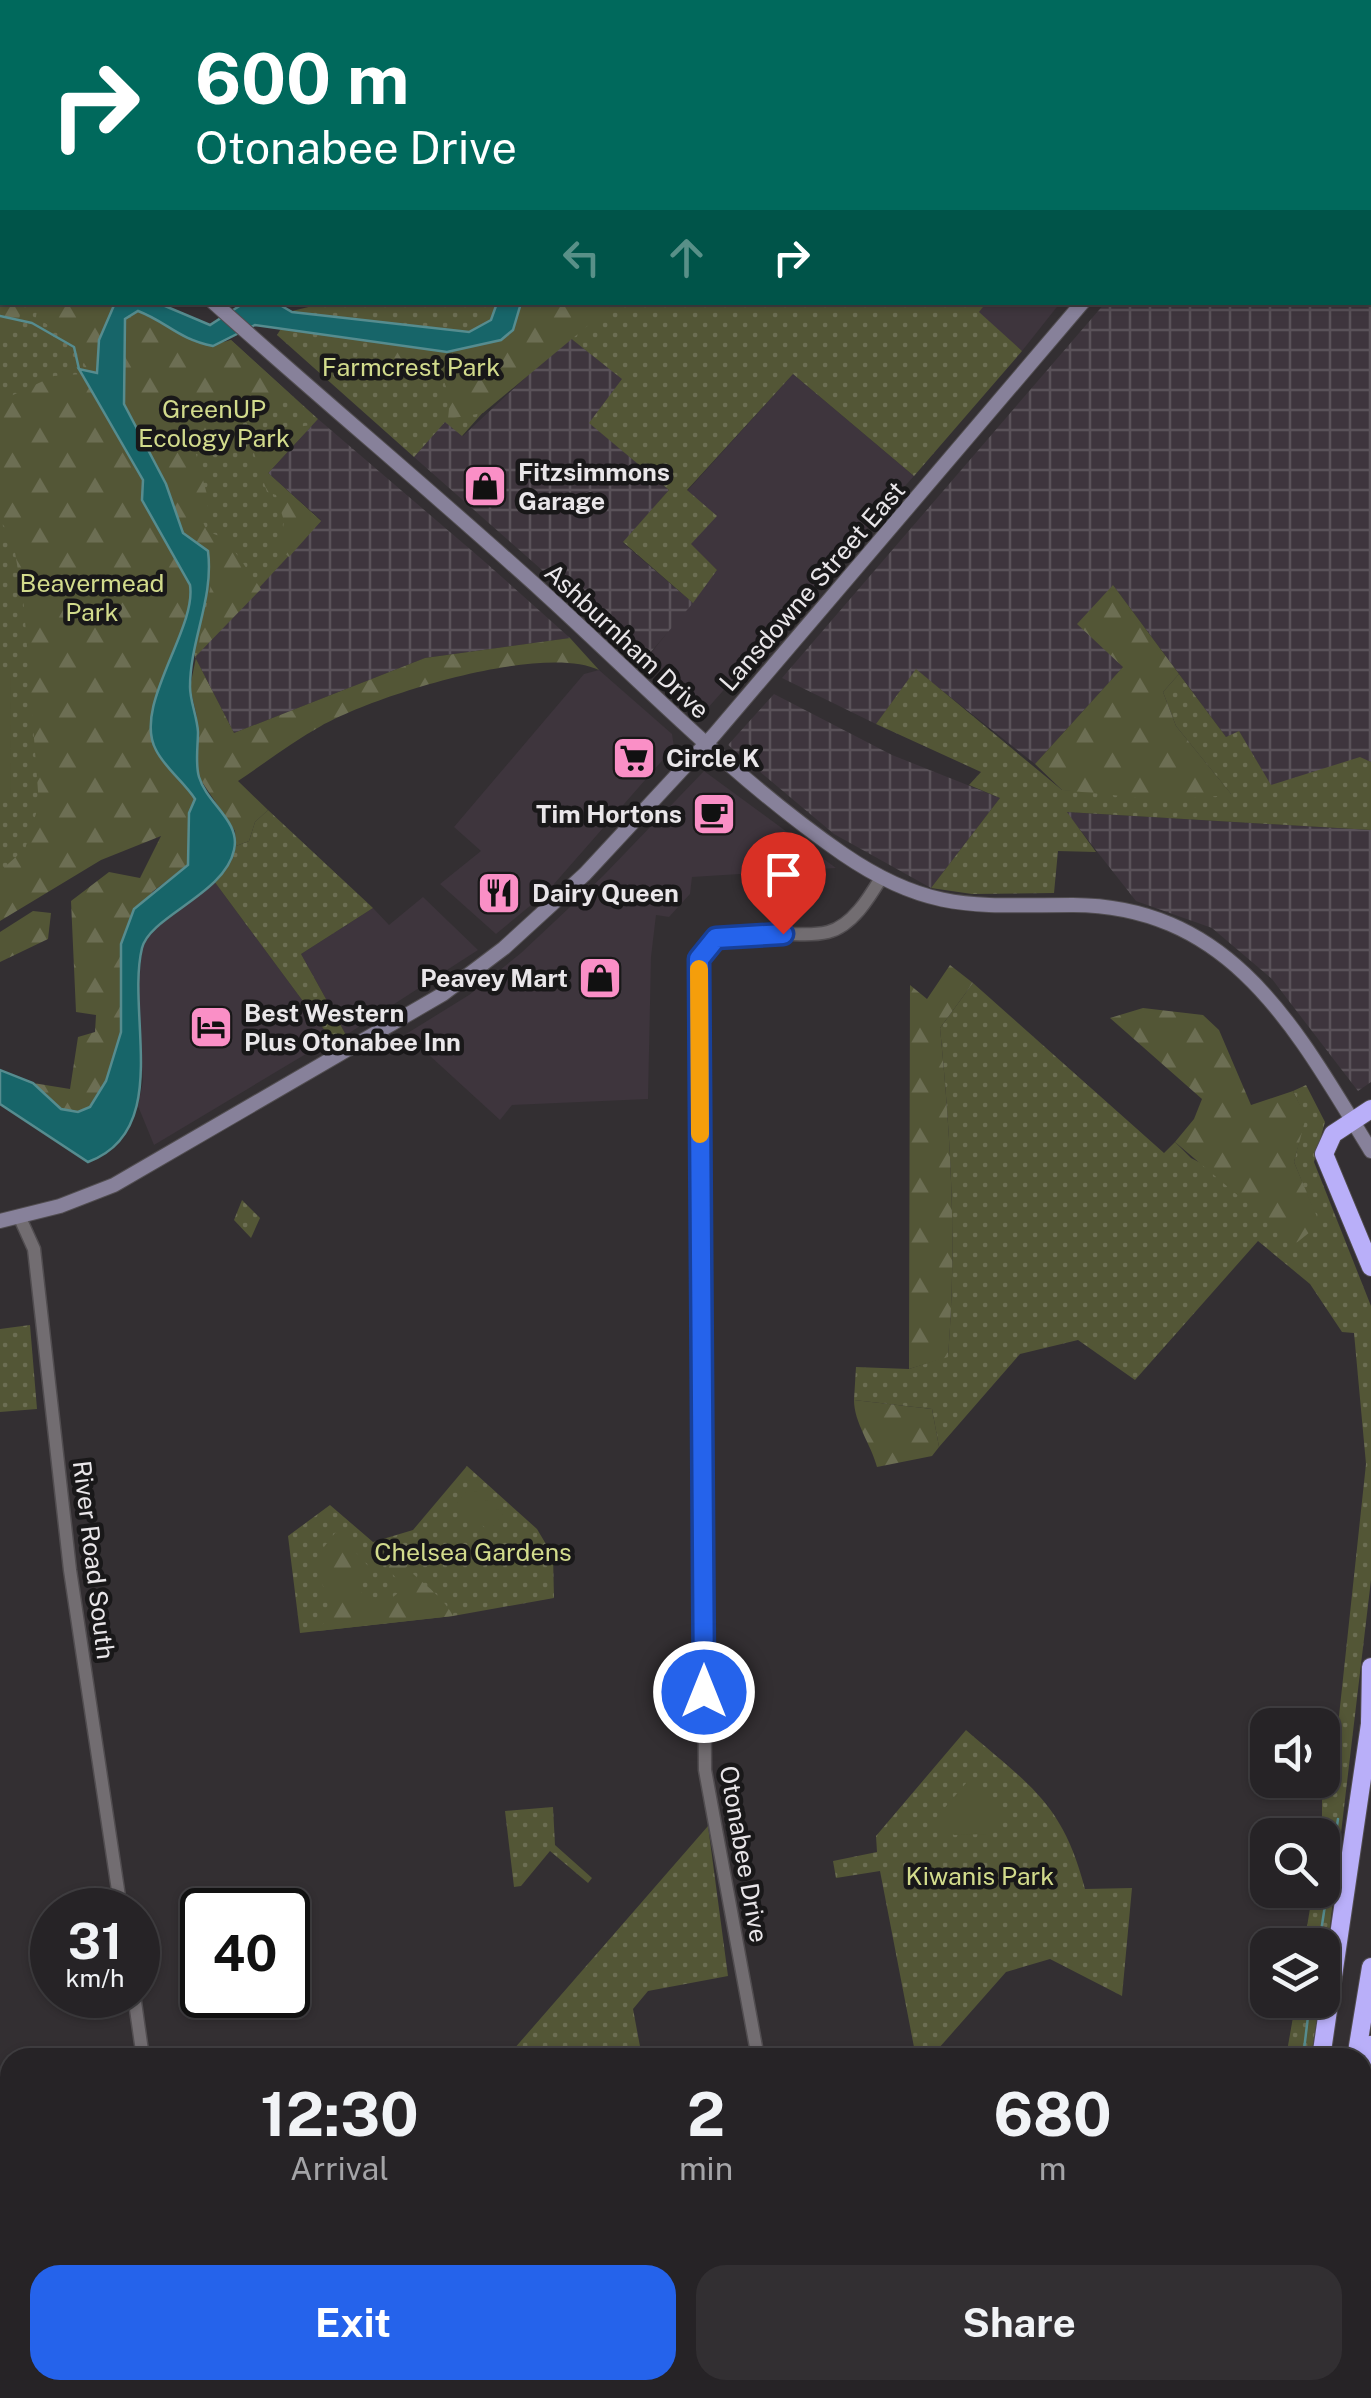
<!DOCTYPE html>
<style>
body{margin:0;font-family:"Public Sans",sans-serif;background:#322f32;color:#f1f3f6;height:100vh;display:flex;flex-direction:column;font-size:38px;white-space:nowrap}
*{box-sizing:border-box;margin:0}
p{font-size:32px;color:#a4a4a7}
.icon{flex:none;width:55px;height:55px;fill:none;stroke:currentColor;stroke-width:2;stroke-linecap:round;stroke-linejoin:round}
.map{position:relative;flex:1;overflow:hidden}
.details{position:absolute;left:0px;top:2048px;width:1372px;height:352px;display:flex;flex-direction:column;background:#262326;border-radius:30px 30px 0 0;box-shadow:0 2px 8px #0004,0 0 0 2px #424043}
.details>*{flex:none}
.hud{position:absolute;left:0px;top:0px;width:1372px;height:305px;box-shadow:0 2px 8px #0004,0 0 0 2px #424043;background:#00695c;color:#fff;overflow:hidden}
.buttons{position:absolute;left:1250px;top:1708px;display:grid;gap:20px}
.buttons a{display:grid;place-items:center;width:90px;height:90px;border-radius:20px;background:#262326;box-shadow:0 2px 8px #0004,0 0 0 2px #424043;font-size:50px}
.speed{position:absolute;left:30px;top:1888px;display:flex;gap:20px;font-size:50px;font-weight:700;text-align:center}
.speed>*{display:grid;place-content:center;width:130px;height:130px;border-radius:50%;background:#262326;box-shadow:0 2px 8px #0004,0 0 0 2px #424043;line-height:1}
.speed small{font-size:25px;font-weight:400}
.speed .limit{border:5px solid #111;border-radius:15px;background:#fff;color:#111}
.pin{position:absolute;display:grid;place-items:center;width:85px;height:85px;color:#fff;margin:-102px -42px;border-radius:50% 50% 50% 0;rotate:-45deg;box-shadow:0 0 10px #0007}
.pin .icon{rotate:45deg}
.me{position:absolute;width:110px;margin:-55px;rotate:0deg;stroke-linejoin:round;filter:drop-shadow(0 0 8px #0008)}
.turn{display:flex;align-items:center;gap:35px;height:210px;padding:0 30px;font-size:45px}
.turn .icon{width:130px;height:130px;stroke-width:2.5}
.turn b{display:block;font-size:70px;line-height:85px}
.lanes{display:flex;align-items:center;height:95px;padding:0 30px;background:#0003;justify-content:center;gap:50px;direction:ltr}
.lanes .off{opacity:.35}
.eta{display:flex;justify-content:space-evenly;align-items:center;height:170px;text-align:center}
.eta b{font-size:60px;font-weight:700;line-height:70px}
.cta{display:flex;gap:20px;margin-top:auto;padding:20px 30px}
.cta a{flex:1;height:115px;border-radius:30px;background:#2563eb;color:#fff;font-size:40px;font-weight:700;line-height:115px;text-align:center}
.cta a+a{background:#322f32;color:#f1f3f6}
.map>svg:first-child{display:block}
.built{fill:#3e353d}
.industrial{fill:url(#industrial-grid)}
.grass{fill:url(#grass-dots)}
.forest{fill:url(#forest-firs)}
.cemetery{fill:url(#cemetery-stones)}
.pitch{fill:#535636}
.water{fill:#176569;stroke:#568c8f;stroke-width:2.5}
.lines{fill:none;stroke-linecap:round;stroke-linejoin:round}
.stream{stroke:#568c8f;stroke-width:2.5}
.tertiary-casing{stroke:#514d50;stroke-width:15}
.secondary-casing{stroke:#514d50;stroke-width:16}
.motorway-casing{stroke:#514d50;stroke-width:20}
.tertiary{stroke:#726d71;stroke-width:12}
.secondary{stroke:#87819a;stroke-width:14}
.motorway{stroke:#b9aff9;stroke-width:18}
.route-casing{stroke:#184099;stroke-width:25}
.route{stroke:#2563eb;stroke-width:18}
.slow{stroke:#f59e0b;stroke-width:18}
.labels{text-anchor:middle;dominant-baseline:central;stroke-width:9;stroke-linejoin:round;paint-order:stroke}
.park-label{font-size:25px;fill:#d2db8c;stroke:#191819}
.poi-label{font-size:25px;font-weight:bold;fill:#e9e6e9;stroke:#191819;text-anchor:start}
.street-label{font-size:25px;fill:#e9e6e9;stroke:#191819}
</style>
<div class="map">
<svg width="1371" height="2398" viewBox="0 0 1371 2398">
<defs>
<pattern id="industrial-grid" width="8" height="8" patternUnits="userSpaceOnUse" patternTransform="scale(2.5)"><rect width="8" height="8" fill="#3e353d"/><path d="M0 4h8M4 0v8" fill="none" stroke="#5a5259"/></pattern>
<pattern id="grass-dots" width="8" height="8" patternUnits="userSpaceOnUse" patternTransform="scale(2.5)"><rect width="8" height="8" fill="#535636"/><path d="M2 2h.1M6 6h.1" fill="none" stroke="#6c6e53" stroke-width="1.8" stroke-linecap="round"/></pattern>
<pattern id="forest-firs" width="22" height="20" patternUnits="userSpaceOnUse" patternTransform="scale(2.5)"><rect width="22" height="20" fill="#535636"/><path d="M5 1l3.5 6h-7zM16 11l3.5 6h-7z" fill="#6c6e53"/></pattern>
<pattern id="cemetery-stones" width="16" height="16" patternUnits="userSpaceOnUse" patternTransform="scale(2.5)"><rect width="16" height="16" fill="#535636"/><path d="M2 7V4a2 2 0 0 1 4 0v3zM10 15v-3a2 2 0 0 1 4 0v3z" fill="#6c6e53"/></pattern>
</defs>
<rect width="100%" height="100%" fill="#332f32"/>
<g class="built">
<polygon points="1016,0 1213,0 1216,2 1014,2"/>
<polygon points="987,303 1060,303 1022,351 978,312"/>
<polygon points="793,374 914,476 706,710 647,658 717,570 690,544 687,491"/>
<polygon points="599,670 672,734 674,747 547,892 496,934 440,884 481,851 454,827 584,674"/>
<polygon points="704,771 836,868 692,877 690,894 669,917 656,915 651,957 648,1099 512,1105 500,1120 406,1034 469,995 521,953 603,876"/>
<polygon points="214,881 331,1039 154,1145 138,1106 143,1081 137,1014 142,948 147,936"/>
<polygon points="423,897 478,950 346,1035 301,954 373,908 389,925"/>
</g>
<g class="industrial">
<polygon points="1371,199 1371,762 1360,758 1271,786 1239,732 1226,737 1113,585 1123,667 1035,764 916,670 876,724 782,678 1105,303 1370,302"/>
<polygon points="569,337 623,379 590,423 669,490 623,543 693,603 644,660 414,457 445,421 463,436"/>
<polygon points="318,419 485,562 570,638 425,658 234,733 195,657 321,520 268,473"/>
<polygon points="774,694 892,755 1000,798 931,888 834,834 728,745"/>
<polygon points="1066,812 1371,830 1371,1082 1358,1091 1272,979 1212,928 1136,901"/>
<polygon points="1371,2294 1371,2398 1288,2398 1295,2390 1362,2390 1363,2306"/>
</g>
<g class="grass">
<polygon points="0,135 2,302 115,303 97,373 81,369 190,584 0,892"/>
<polygon points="709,302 722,307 724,302 987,302 979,312 1022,351 914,476 793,374 687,490 717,516 691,544 717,570 693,603 623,542 669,490 589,423 622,379 569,337 615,303"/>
<polygon points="325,303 580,303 462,436 445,422 414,457 277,335 292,311"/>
<polygon points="231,340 318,419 268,473 321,521 195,657 125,374"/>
<polygon points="916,669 1062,790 1231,794 1176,726 1163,692 1179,674 1226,737 1239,731 1271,785 1360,757 1371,762 1371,830 1067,812 1096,852 1058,851 1054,893 972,894 931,888 1000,798 969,785 981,772 876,724"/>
<polygon points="268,810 373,908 301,954 346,1035 331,1039 214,881 231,861 236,846 249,841 255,822"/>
<path d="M973,983L1164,1153L1175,1142L1191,1158L1319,1224L1294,1162L1305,1117L1293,1091L1306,1085L1325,1122L1314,1162L1371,1306V1580L1323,1985L1322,1945H1304L1313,1890H1322V1792L1339,1716L1366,1464L1354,1333L1342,1332L1310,1284L1258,1241L1135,1380L1078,1340L1020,1354L939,1447L932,1409L854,1400L856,1367L909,1369L948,1356C957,1245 951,1139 940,1028Z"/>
<polygon points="242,1200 260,1218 251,1238 234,1220"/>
<polygon points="30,1325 37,1409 0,1412 0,1329"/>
<polygon points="467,1466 537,1529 553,1556 554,1598 453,1616 300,1633 288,1536 330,1505 373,1542 413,1530"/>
<path d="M966,1730C1029,1785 1063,1803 1085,1889L1132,1888L1122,1996L1050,1959L1006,1972L931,2057H923L914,2047L880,1871L836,1878L833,1861L877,1852L876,1836Z"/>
<polygon points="553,1807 555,1845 592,1878 588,1883 550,1851 521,1886 514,1887 505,1811"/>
<polygon points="708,1826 728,1976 648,1991 633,2009 642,2057 507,2057"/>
<polygon points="1296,2000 1320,2000 1311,2057 1286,2057"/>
<polygon points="1371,2088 1371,2294 1363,2306 1362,2120"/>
</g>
<g class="forest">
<polygon points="0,0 131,0 2,2 0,76"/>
<polygon points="622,0 827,0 622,2"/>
<polygon points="0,296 2,302 22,303 18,326 4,341 0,339"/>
<polygon points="38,303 115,303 99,340 97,373 89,371 69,339 36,317"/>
<polygon points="521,303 615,303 483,413 448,419 450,399 439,366 377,355 377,343 447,352 513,330"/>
<path d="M138,311C170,323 193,353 231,340L290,394L262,412L242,396L231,406L244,428L229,449L196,454L209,502L202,520L207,531L226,539L261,589L195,657L234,733L425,658L570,638L599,670C543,643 375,695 321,726C292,742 265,763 238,781L268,810L255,822L249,841L236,846L235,831L198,776L197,717L190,687L212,579L183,533L166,484L123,404L125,319Z"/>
<path d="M82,374L143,480L142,500L190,584C198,629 132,706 156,750C165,768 184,782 195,800L189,813L188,865L152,892L120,991L121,1032L106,1081L90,1107L78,1112L61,1109L33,1083L70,1089L78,1037L95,1032L96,1015L76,1012L71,901L109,872L140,878L161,836L101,860L0,921V871L25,849L39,804L24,607L13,540L0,520V401L54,376Z"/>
<polygon points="312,425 268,473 321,521 289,557 280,549 284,521 276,495 267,492 253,450 266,431"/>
<polygon points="1113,585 1179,674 1163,692 1176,726 1232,795 1161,800 1062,790 1035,764 1123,667 1077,624"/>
<polygon points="33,911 51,913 48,939 0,962 0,932"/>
<path d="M950,965L973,983L940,1028C951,1139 957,1245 948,1357L909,1369L910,985L927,999Z"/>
<polygon points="1143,1008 1203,1015 1219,1030 1251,1105 1293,1091 1306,1117 1294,1162 1320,1224 1295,1244 1175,1142 1194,1119 1202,1099 1110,1018"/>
<path d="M854,1400L932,1409L939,1447L932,1456L877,1467C871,1444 854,1423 854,1400Z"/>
<path d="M335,1533L348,1534L352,1548L370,1568L357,1591L387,1602L404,1588L382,1561L395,1556C412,1577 442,1593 453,1616L318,1631L334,1608L323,1586L320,1552Z"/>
</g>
<polygon class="cemetery" points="207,2390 707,2390 709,2398 206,2398"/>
<g class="pitch">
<polygon points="0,675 11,675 10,799 0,799"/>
<polygon points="470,1487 503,1514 489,1531 457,1503"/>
<polygon points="967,1782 973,1782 1009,1812 986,1834 954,1835 934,1820"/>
</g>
<path class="water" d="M275,302L292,312L469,332L491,320L497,303H521L513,330L501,340L447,352L255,325L213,346C178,339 167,322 138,311L125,319L124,404L166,484L183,533L208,551C214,599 190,640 190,687C190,701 197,716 198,732C198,745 195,764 199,777C207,804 241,821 234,850C225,894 150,916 142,948C126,1014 173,1131 88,1162L0,1104V1070L33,1083L61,1109L78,1112L90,1107L106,1081L121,1032V944L134,909L188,865L189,813L195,799C184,782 165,768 156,750C132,706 197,629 190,585L142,500L143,480L79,369L97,373L99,340L115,303H158L210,325L244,303Z"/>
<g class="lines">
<g class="stream">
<polyline points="0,2 4,0"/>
<polyline points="645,2 645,0"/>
<polyline points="0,316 32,323 74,347 79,369"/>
<polyline points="1319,1945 1338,1819"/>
<polyline points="1303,2058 1310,2000"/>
<polyline points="1362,2251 1371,2251"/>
</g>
<g class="tertiary-casing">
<g id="tertiary">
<polyline points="20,1218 34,1249 70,1570 121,1910"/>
<polyline points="134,1995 143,2058"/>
<path d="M758,2058L705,1770L699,959C723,914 786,942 828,932C852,926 869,898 881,878"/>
<polyline points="194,2390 196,2398"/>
<polyline points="824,2390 825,2398"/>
</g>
</g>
<g class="secondary-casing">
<g id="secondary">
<polyline points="1274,2 1276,0"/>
<polyline points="1288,2 1290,0"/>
<polyline points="0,112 2,114"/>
<path d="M213,302C322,400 434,493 542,591C641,681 733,778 843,854C929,913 976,905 1073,905C1234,906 1298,1033 1371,1151"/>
<polyline points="0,1221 60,1206 114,1185 443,994 504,948 585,874 714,735 1083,302"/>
</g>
</g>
<g class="motorway-casing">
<g id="motorway">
<polyline points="1371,1109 1333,1134 1324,1154 1371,1267"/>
<polyline points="1370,1724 1371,1667"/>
<polyline points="1321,2058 1371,1717"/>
<polyline points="1356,2058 1371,1967"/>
<polyline points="1362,2078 1370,2045"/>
<polyline points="1198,2398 1202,2390"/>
<polyline points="1238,2398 1243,2390"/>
</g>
</g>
<use href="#tertiary" class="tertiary"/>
<use href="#secondary" class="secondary"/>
<use href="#motorway" class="motorway"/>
</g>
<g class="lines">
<g class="route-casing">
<polyline id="route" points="704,1692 699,959 716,938 783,934"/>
</g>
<use href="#route" class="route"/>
<polyline class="slow" points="699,969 700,1134"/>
</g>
<defs>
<g id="shop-square" transform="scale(2.25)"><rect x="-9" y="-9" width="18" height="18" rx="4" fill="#fa8fc6" stroke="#191819"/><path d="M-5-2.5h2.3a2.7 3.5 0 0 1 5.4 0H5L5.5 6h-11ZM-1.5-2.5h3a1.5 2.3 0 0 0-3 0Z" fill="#111"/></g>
<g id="supermarket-square" transform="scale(2.25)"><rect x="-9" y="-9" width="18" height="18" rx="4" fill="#fa8fc6" stroke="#191819"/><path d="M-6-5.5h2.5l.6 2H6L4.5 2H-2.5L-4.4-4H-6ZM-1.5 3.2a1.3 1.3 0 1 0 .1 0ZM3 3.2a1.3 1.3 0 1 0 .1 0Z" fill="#111"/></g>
<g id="cafe-square" transform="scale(2.25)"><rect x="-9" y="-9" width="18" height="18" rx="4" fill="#fa8fc6" stroke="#191819"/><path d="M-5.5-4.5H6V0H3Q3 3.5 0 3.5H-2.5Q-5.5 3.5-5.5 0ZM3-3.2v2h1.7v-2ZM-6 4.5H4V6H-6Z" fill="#111"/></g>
<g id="restaurant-square" transform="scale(2.25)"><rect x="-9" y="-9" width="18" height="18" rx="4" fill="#fa8fc6" stroke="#191819"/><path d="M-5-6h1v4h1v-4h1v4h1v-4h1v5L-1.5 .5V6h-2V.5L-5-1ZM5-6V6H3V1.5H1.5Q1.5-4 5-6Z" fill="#111"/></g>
<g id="hotel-square" transform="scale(2.25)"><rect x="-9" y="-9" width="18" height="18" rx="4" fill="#fa8fc6" stroke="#191819"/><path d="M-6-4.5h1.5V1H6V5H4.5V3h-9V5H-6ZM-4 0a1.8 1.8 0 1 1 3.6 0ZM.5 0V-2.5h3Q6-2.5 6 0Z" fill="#111"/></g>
</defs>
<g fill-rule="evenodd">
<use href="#shop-square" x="485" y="486"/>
<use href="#supermarket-square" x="634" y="758"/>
<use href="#cafe-square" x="714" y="814"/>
<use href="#restaurant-square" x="499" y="893"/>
<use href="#shop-square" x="600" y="978"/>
<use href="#hotel-square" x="211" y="1027"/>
</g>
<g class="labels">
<g class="park-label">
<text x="411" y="367">Farmcrest Park</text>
<text x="214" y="409">GreenUP<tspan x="214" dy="29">Ecology Park</tspan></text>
<text x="92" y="583">Beavermead<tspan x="92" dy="29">Park</tspan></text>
<text x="473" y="1552">Chelsea Gardens</text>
<text x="980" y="1876">Kiwanis Park</text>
</g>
<g class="poi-label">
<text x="518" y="472">Fitzsimmons<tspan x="518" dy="29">Garage</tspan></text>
<text x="666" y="758">Circle K</text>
<text x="682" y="814" text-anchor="end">Tim Hortons</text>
<text x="532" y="893">Dairy Queen</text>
<text x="568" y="978" text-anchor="end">Peavey Mart</text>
<text x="244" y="1013">Best Western<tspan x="244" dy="29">Plus Otonabee Inn</tspan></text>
</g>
<g class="street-label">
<text transform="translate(812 586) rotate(-49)">Lansdowne Street East</text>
<text transform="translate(627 641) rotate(43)">Ashburnham Drive</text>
<text transform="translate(94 1560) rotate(83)">River Road South</text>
<text transform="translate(744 1854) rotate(80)">Otonabee Drive</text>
</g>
</g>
</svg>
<div class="buttons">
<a><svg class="icon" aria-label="sound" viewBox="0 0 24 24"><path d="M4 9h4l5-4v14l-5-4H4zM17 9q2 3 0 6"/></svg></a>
<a><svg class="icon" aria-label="search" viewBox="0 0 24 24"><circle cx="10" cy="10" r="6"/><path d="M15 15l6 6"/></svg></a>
<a><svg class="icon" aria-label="layers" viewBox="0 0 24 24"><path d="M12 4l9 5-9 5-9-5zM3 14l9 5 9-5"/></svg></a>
</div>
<div class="speed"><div>31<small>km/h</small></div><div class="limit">40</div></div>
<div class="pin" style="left:783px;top:934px;background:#d93025"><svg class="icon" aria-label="arrive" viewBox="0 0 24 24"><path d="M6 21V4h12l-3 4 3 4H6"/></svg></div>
<svg class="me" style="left:704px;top:1692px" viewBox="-20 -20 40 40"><circle r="17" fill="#2563eb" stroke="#fff" stroke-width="3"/><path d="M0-11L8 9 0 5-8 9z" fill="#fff"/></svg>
<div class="hud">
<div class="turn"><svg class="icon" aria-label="right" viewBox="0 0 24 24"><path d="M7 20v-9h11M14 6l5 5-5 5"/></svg><div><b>600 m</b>Otonabee Drive</div></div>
<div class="lanes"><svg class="icon off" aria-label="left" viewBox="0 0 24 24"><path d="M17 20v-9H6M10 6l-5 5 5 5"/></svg><svg class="icon off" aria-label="ahead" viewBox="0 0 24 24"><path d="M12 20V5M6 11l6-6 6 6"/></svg><svg class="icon" aria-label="right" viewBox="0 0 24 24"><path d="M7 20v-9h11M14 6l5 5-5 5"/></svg></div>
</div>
<section class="details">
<div class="eta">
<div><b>12:30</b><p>Arrival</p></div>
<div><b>2</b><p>min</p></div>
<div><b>680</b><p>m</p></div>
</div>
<div class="cta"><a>Exit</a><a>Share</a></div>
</section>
</div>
